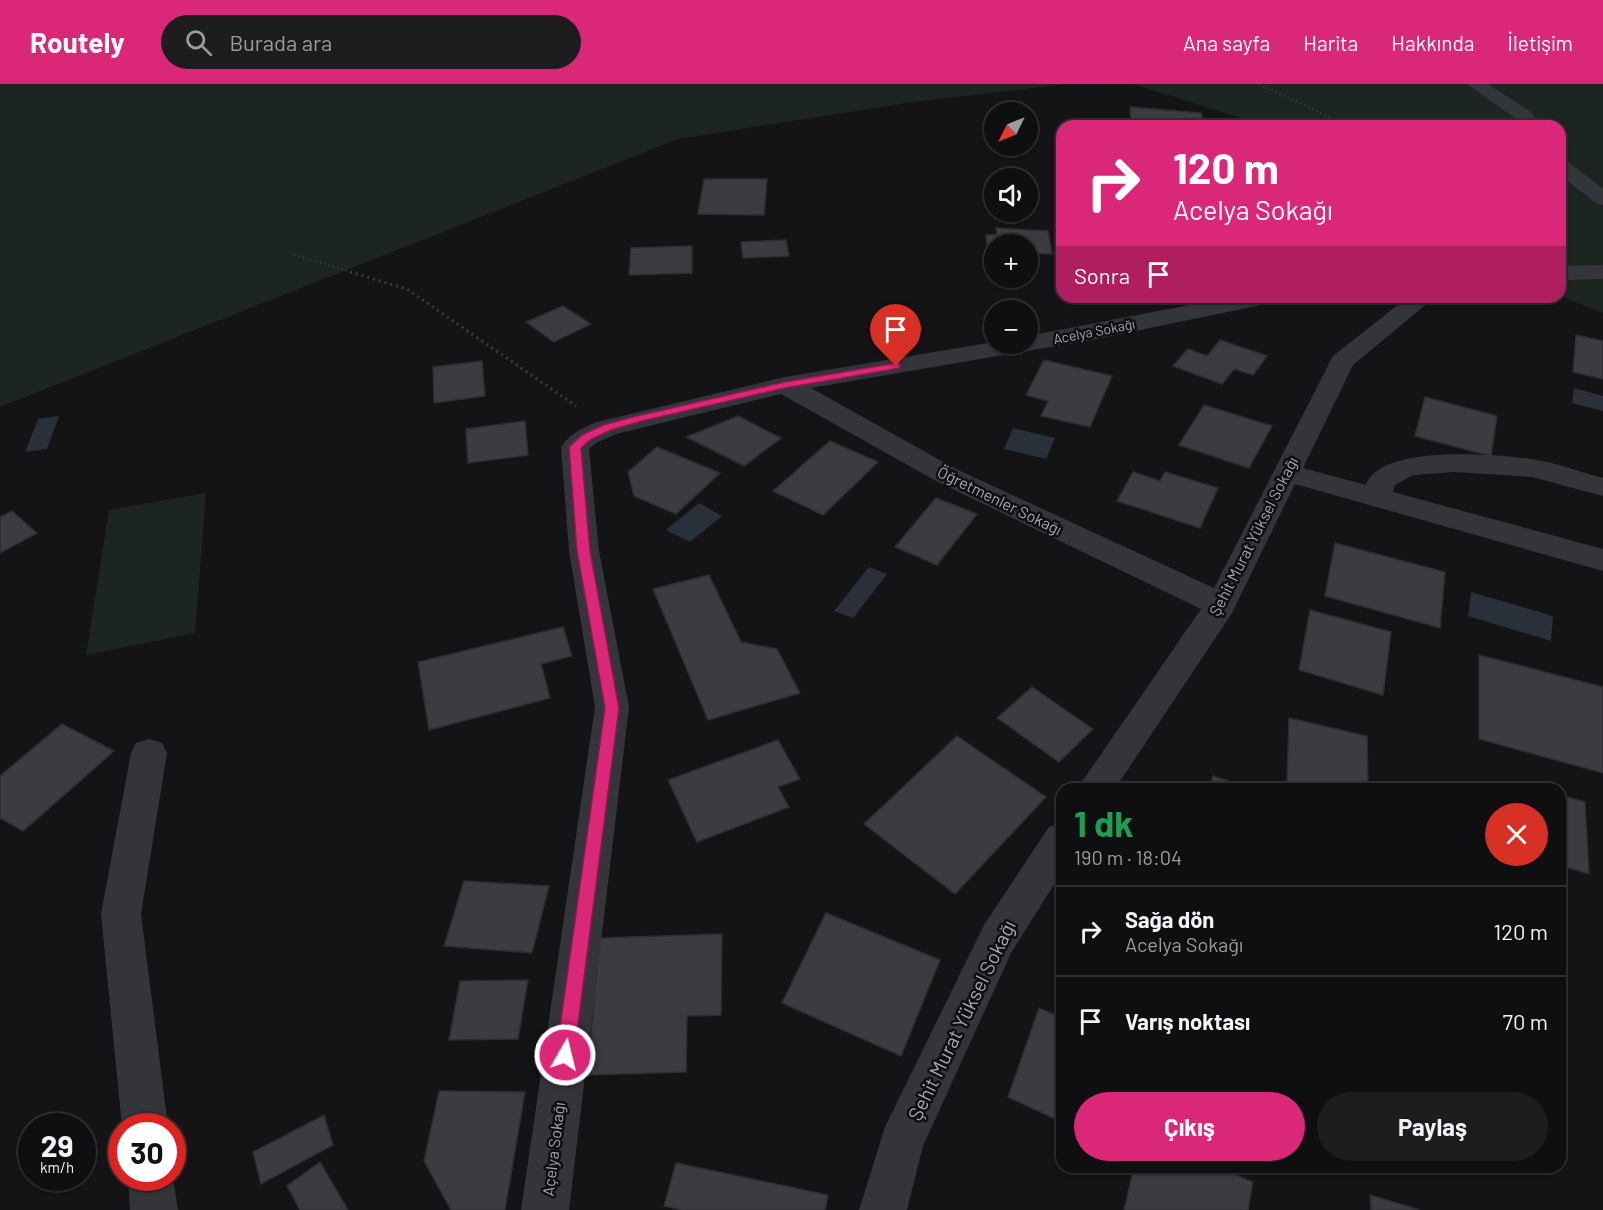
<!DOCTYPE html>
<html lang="tr">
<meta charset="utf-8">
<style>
body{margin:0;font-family:Barlow,sans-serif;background:#1d1c1e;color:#f1f3f6;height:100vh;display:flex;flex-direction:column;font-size:22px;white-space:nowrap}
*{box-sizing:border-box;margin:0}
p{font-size:20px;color:#9b9c9f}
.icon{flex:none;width:33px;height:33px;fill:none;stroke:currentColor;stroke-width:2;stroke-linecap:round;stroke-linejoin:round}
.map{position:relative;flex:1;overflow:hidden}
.drawer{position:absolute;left:1056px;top:699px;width:510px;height:390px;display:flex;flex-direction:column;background:#0f0e10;border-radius:18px;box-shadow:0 2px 4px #0004,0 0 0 2px #2f2e30}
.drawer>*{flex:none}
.banner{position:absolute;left:1056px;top:36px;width:510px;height:183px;border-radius:18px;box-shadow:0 2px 4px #0004,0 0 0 2px #2f2e30;background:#db2777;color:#fff;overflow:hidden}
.needle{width:39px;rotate:227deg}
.fabs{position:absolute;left:984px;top:18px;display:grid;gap:12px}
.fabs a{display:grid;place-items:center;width:54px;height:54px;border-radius:50%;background:#0f0e10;box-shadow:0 2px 4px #0004,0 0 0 2px #2f2e30;font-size:30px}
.speed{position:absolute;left:18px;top:1029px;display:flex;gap:12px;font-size:30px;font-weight:700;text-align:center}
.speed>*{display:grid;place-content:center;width:78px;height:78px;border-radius:50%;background:#0f0e10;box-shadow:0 2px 4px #0004,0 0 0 2px #2f2e30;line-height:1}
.speed small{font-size:15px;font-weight:400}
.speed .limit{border:9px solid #d22;background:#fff;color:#111}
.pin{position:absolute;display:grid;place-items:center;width:51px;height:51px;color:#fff;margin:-62px -26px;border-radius:50% 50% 50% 0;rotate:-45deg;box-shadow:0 0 6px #0007}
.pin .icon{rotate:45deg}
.me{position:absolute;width:66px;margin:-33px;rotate:8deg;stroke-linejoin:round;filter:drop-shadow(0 0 4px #0008)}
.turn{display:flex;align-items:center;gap:21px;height:126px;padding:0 18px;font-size:27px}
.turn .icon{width:78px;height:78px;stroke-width:2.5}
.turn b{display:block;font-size:42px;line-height:51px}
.then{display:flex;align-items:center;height:57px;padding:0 18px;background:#0003;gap:12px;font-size:22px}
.round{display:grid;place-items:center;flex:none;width:63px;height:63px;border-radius:32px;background:#1d1c1e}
.headline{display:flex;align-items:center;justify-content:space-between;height:102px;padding:0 18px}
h1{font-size:36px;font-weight:700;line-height:45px;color:#1e9e55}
.action{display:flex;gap:12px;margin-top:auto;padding:12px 18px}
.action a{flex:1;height:69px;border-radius:36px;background:#db2777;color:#fff;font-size:24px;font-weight:700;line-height:69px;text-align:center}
.action a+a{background:#1d1c1e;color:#f1f3f6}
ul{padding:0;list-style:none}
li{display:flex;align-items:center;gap:18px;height:90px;padding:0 18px;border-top:2px solid #2f2e30}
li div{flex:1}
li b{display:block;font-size:22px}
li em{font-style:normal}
header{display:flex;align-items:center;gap:36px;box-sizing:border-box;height:84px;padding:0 30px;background:#db2777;color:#fff}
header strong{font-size:28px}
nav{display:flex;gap:33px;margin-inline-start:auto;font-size:21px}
.search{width:420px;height:54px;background:#1d1c1e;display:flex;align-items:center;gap:15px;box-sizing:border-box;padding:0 21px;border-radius:33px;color:#9b9c9f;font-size:22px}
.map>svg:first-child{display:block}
.green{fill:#1d2520}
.water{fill:#29303a}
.building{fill:#3b3b40;stroke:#2e2d32;stroke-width:1.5}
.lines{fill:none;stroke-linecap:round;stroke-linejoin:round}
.path-far1{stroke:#3a3b42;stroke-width:2;stroke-dasharray:1.5 3;stroke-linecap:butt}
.path{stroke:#3a3b42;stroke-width:3;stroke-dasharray:2 4;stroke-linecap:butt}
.minor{fill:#34343b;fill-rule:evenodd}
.route{fill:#db2777;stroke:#8e194d;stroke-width:1.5}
.labels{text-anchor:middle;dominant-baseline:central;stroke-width:5;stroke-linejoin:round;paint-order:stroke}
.far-street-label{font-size:14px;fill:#a4a7b6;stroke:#0f0f10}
.street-label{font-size:16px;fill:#a4a7b6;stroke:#0f0f10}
.near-street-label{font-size:20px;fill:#a4a7b6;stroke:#0f0f10}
</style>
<header>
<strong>Routely</strong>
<div class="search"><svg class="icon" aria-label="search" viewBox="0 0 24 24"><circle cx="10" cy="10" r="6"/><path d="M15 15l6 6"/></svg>Burada ara</div>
<nav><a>Ana sayfa</a><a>Harita</a><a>Hakkında</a><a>İletişim</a></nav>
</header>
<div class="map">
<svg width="1603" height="1126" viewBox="0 0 1603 1126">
<rect width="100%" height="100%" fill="#141315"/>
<g class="green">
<polygon points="0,0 1068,0 913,18 678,55 0,323"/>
<polygon points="1133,0 1603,0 1603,229 1560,212 1560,42 1266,42"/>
<polygon points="206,409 195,549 86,571 109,426"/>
</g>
<g class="water">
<polygon points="1574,304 1603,312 1603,327 1572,319"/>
<polygon points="59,332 47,365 25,368 38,335"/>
<polygon points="1013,344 1055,354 1046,375 1004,365"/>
<polygon points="699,419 722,432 690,458 666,446"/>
<polygon points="869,483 887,490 853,534 834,527"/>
<polygon points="1471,508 1553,532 1551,557 1468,532"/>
</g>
<g class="building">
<polygon points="1130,23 1201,29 1203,36 1229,38 1230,42 1148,42 1148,38 1131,37"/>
<polygon points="704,95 767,95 764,131 698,130"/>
<polygon points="996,144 1048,147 1052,170 1028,169 1028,160 994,160 994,168 988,168 986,151 997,151"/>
<polygon points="786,156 789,172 743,174 741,158"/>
<polygon points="692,162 692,189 629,191 631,164"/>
<polygon points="563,222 591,240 554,258 526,238"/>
<polygon points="1576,251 1603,257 1603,295 1573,288"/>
<polygon points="1220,256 1267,272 1253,291 1234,285 1222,300 1173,282 1188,265 1207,272"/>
<polygon points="1044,276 1112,292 1090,343 1041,332 1048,317 1026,311"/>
<polygon points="482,277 485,312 434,319 433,283"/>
<polygon points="1425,313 1497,332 1491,372 1415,352"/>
<polygon points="1204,321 1272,342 1249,384 1179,361"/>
<polygon points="738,332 781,354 744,382 686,353"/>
<polygon points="525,337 528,371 468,379 466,345"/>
<polygon points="830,357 878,378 823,431 773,407"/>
<polygon points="657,363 720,389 676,430 634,412 628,388"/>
<polygon points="1133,388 1160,397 1165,388 1218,404 1200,444 1117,417"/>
<polygon points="936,414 977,430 937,481 895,463"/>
<polygon points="12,427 37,449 0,469 0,433"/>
<polygon points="1335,459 1445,488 1440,544 1325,512"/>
<polygon points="709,491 741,558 777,565 800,609 708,636 653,505"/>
<polygon points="1310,526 1391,548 1383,611 1299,586"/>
<polygon points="563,543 572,572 541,580 550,614 429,646 418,578"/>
<polygon points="1479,571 1603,603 1603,689 1479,655"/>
<polygon points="1032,603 1093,645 1059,678 997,634"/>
<polygon points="1289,634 1367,652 1368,705 1317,705 1287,698"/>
<polygon points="62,640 114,667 23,747 0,734 0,692"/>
<polygon points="957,652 1046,713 955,810 864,740"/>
<polygon points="778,656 800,695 778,703 789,723 697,758 668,696"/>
<polygon points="1213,692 1252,705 1210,705"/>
<polygon points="1560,711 1585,718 1589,790 1560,781"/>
<polygon points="464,797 549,802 532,869 444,862"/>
<polygon points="826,829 940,876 901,972 782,919"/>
<polygon points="722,850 721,931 687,932 686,988 587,991 600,854"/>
<polygon points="528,896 518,955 449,956 460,897"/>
<polygon points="1039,924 1062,934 1062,1038 1008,1013"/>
<polygon points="439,1007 525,1008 505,1126 451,1126 424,1077"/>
<polygon points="324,1031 333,1061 261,1100 253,1068"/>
<polygon points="320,1078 348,1126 300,1126 287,1102"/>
<polygon points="676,1079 828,1111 825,1126 683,1126 664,1122"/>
<polygon points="1134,1083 1216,1083 1253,1098 1248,1126 1124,1126"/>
<polygon points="1370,1111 1420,1126 1371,1126"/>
</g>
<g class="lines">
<g class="path-far1">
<polyline points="1259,0 1349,42"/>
<polyline points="294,171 355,189"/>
</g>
<polyline class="path" points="350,188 407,205 576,322"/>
<g class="minor">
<polygon points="1467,0 1488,0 1530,27 1541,42 1521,42 1516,35"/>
<polygon points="1560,75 1567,77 1603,105 1603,121 1596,119 1560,91"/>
<polygon points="1603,181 1603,195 1560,196 1560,182"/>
<path d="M1231,213H1278L1274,218L1266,220L1097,255L811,304L956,385L1214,504L1333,272L1408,213H1435L1353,281L1303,384L1366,401C1379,360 1497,370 1531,375C1555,378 1580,388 1603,394V412L1532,393L1455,388L1413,391L1395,401L1393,408L1603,465V487L1295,400L1232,529L1115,705H1077L1201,525L936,397L781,310L616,350L596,359L589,365L599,467L629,623L569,1126H521L595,623L569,467L561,363C570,349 583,344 597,338L785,293L994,258L1028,260V252Z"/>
<polygon points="149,655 162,659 167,669 141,830 168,1042 122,1042 101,830 131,669 136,659"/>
<polygon points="1062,739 1062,788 1012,867 923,1062 907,1126 859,1126 885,1043 984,841 1049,743"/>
<polygon points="172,1089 178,1126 130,1126 128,1094 172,1094"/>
</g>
</g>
<polygon class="route" points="896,279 900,280 900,284 785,304 642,337 611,346 590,356 581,364 590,467 619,624 574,971 571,977 565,980 558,977 556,971 605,624 577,467 569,363 582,351 603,341 637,332 785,298"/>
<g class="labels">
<g class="far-street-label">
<text transform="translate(1094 247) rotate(-11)">Acelya Sokağı</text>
</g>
<g class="street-label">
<text transform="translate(1000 416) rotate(26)">Öğretmenler Sokağı</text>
<text transform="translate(1253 452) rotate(-63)">Şehit Murat Yüksel Sokağı</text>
<text transform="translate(553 1065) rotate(-83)">Açelya Sokağı</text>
</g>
<g class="near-street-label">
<text transform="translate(961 936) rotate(-64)">Şehit Murat Yüksel Sokağı</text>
</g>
</g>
</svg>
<div class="fabs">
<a><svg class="needle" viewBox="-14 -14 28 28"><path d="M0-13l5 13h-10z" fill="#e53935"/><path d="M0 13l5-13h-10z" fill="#9b9c9f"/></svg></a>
<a><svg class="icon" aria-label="sound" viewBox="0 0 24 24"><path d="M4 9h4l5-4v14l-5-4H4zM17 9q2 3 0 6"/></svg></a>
<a>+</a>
<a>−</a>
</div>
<div class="speed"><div>29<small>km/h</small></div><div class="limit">30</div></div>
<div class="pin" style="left:896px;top:282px;background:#d93025"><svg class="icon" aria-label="arrive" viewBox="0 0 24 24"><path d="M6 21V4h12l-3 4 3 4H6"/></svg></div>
<svg class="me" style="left:565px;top:971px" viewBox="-20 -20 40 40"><circle r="17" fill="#db2777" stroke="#fff" stroke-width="3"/><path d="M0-11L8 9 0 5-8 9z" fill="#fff"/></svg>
<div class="banner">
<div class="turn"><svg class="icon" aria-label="right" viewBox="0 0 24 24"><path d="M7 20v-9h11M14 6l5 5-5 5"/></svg><div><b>120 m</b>Acelya Sokağı</div></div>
<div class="then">Sonra<svg class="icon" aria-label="arrive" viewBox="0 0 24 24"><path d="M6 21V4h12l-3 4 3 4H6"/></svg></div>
</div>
<section class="drawer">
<div class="headline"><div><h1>1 dk</h1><p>190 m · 18:04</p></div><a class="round" style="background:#d93025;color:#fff"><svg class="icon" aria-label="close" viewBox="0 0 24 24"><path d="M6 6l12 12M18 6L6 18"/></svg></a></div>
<ul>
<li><svg class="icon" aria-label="right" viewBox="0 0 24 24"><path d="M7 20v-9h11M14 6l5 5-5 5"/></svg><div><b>Sağa dön</b><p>Acelya Sokağı</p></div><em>120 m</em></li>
<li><svg class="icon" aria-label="arrive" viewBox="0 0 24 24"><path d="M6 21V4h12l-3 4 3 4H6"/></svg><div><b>Varış noktası</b></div><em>70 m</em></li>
</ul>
<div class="action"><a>Çıkış</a><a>Paylaş</a></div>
</section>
</div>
